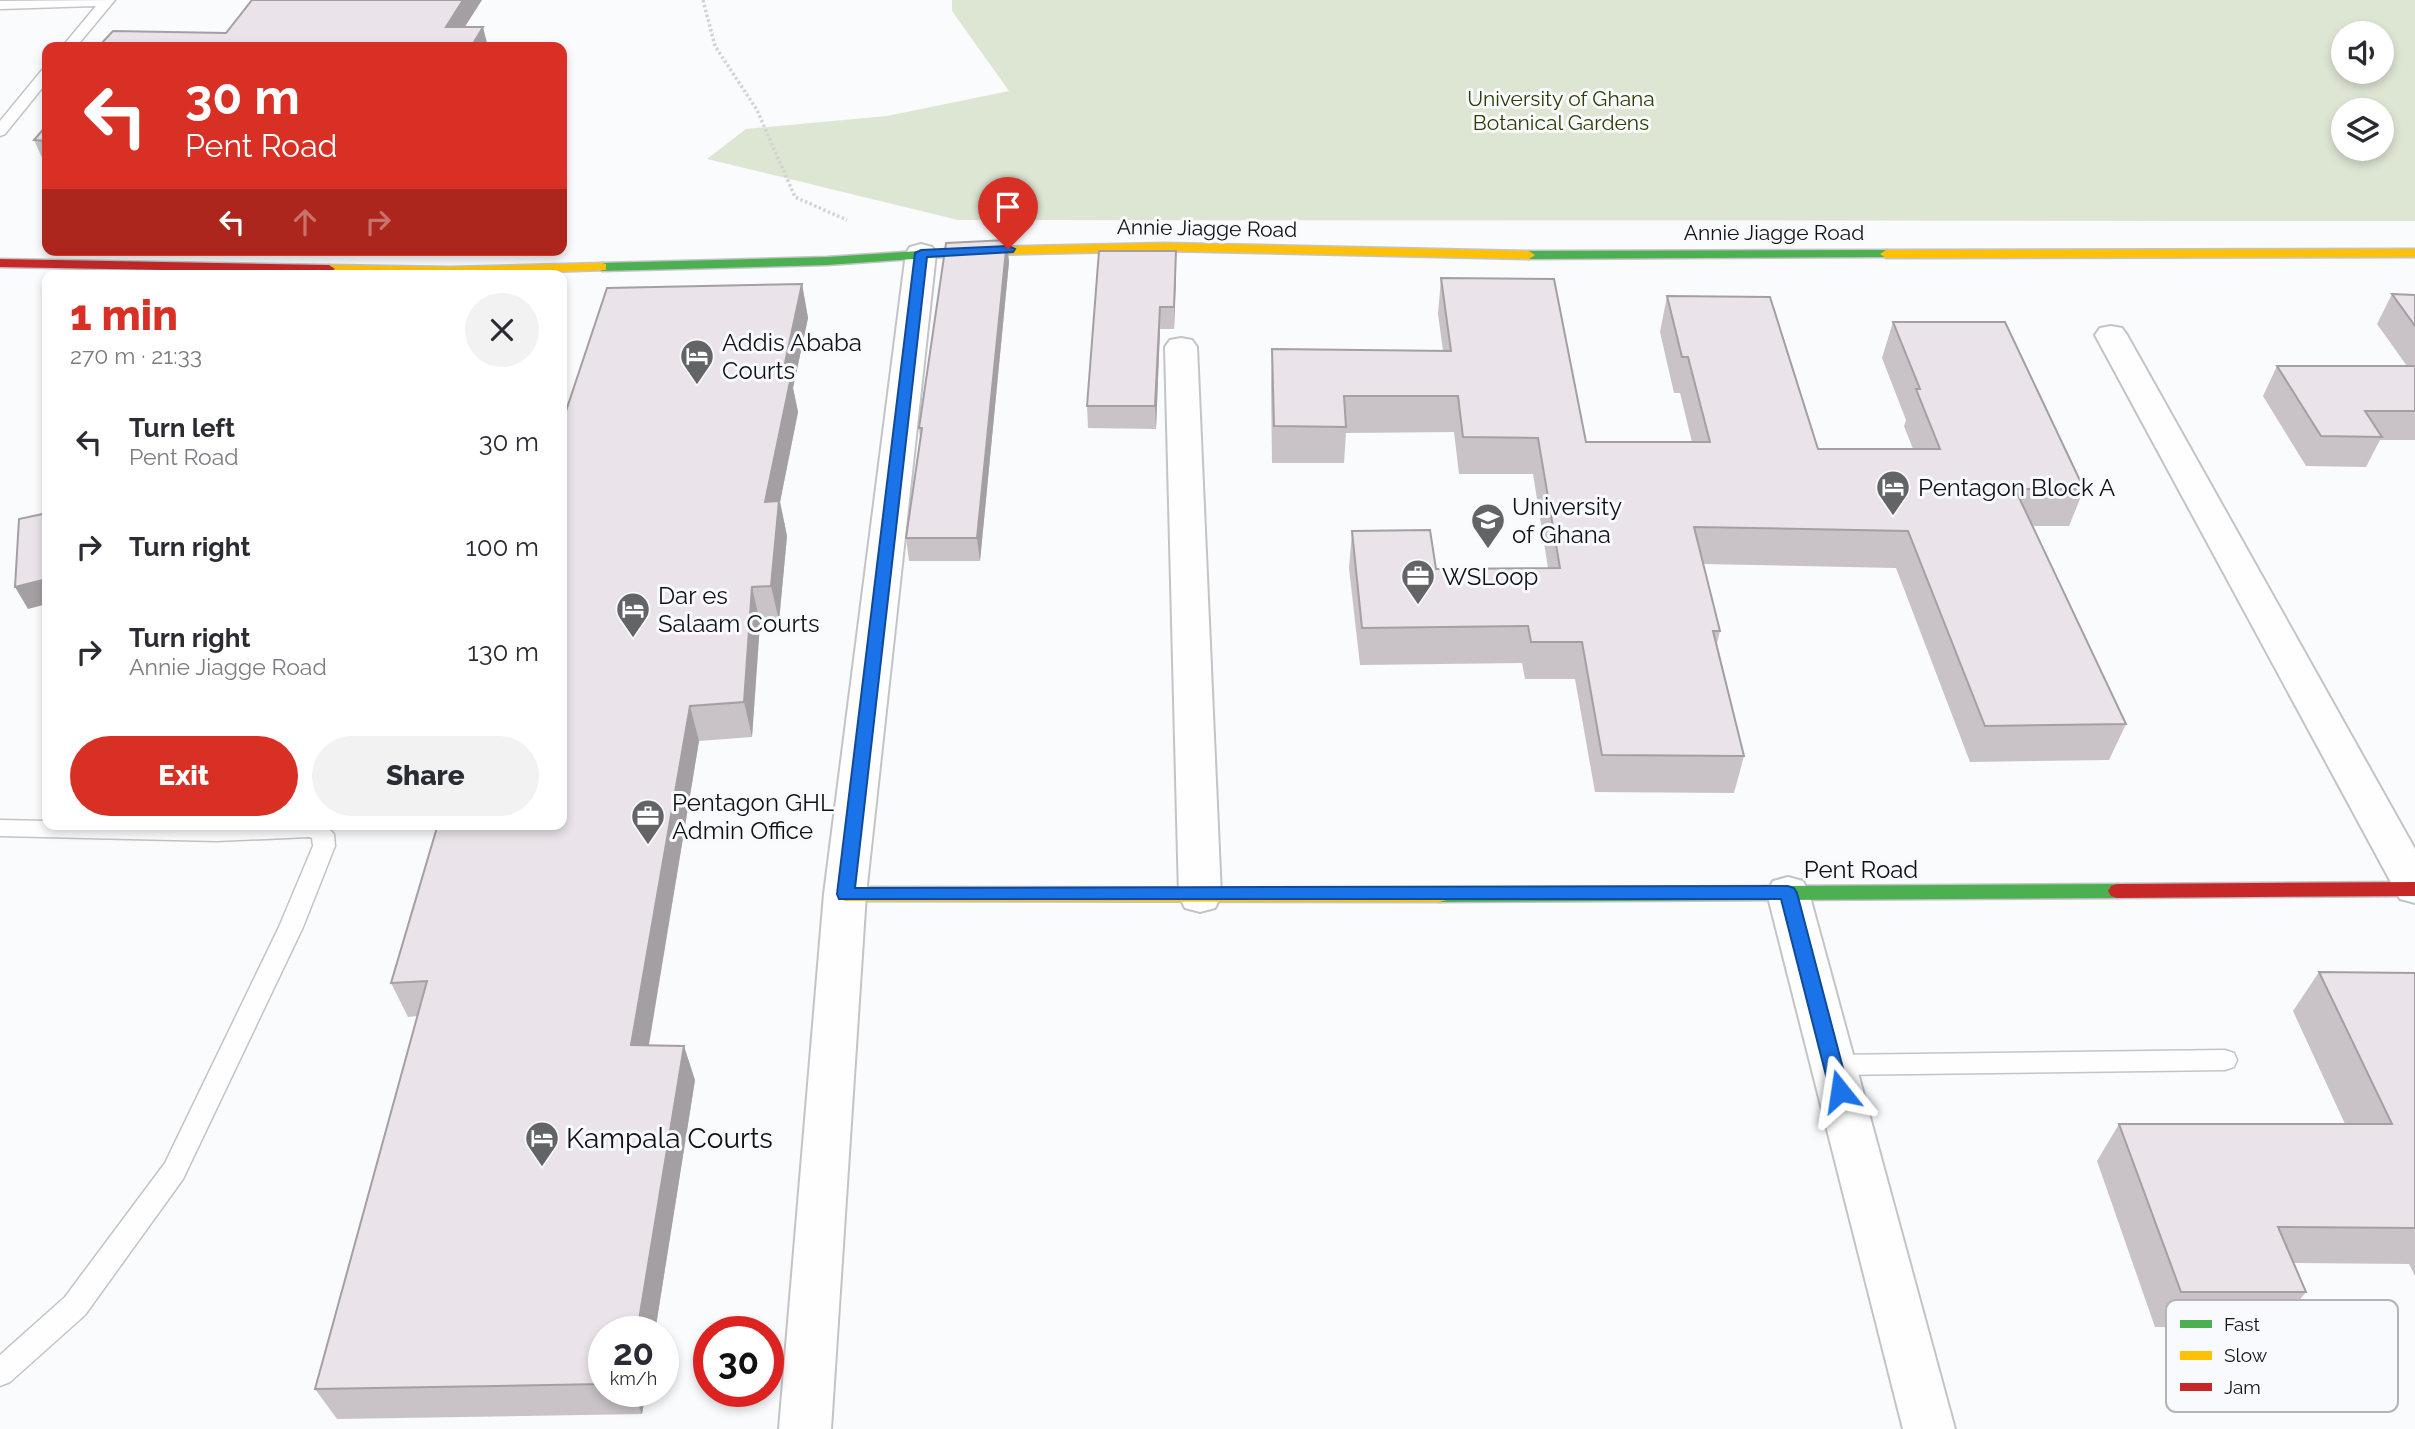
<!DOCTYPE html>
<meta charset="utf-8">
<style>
body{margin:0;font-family:Raleway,sans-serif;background:#f2f2f3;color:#2b2b33;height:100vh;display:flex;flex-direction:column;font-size:26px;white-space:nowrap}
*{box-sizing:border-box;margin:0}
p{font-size:23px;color:#7c7c81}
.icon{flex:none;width:38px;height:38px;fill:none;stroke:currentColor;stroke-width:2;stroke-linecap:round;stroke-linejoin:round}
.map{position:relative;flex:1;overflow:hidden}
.drawer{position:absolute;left:42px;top:270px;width:525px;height:560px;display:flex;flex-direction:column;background:#fff;border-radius:14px;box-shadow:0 4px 10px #0003}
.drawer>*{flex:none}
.guide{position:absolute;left:42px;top:42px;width:525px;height:214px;border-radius:14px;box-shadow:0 4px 10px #0003;background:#d93025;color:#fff;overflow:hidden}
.buttons{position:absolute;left:2331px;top:21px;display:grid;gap:14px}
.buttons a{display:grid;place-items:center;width:63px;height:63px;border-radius:50%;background:#fff;box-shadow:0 4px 10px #0003;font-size:35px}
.speed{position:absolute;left:588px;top:1316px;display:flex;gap:14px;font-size:35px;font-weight:700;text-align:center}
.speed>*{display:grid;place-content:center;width:91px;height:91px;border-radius:50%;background:#fff;box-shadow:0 4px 10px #0003;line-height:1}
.speed small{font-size:18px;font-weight:400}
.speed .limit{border:10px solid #d22;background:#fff;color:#111}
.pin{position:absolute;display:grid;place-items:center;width:60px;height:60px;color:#fff;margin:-72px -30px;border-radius:50% 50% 50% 0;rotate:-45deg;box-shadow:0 0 7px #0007}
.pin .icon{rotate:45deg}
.me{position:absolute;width:77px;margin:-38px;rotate:345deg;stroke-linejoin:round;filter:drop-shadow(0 0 5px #0008)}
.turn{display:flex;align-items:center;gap:24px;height:147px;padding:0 28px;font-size:32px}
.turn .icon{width:91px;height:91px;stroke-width:2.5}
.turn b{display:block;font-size:49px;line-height:60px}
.lanes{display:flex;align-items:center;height:66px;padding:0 28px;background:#0003;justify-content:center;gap:35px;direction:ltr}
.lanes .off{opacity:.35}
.round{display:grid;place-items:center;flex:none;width:74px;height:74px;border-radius:37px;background:#f2f2f3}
.summary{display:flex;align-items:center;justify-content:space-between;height:119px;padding:0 28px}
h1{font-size:42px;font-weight:800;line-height:52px;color:#d93025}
.action{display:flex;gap:14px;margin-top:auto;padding:14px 28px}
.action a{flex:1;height:80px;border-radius:42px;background:#d93025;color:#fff;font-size:28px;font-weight:800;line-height:80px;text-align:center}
.action a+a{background:#f2f2f3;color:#2b2b33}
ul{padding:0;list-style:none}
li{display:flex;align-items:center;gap:21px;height:105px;padding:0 28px}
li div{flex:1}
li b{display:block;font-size:26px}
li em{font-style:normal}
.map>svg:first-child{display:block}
.green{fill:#dde6d3;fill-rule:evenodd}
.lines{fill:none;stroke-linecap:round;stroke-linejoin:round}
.lane-casing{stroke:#c3c4c7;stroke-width:3}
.street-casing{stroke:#c3c4c7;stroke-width:4}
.fast-casing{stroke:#c3c4c7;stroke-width:3}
.slow-casing{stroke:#c3c4c7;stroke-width:3}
.jam-casing{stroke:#c3c4c7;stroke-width:3}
.path{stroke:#d3d3d3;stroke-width:3.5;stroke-dasharray:2.5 2.5;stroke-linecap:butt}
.lane{fill:#fefeff;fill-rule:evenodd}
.street{fill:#fefeff;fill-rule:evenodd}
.fast{fill:#4caf50;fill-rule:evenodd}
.slow{fill:#ffc107;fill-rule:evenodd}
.jam{fill:#c62828;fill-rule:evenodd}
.wall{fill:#c9c3c8}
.shaded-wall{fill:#a49fa3}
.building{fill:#eae3e9;stroke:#a49fa3;stroke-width:2}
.route{fill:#1a73e8;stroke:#114b97;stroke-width:2}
.labels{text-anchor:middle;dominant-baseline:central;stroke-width:6;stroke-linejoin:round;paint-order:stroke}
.far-park-label{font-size:21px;fill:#2d3e00;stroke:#f8fafe}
.far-street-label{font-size:21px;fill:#111214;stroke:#f8fafe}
.poi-label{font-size:24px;fill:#111214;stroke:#f8fafe;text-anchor:start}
.street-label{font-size:24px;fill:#111214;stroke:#f8fafe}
.near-poi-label{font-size:28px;fill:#111214;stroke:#f8fafe;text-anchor:start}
.key{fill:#f8fafe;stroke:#b3b4b8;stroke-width:2}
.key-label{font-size:19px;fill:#111214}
</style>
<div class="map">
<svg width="2415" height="1429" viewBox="0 0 2415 1429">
<rect width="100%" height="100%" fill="#f9fbfd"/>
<path class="green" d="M952,0H2415V221L958,220L707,159L746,129L887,116L1009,91L952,11ZM2343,33H2382V72H2343ZM2343,110H2382V149H2343Z"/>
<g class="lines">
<g class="lane-casing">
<g id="lane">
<polygon points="115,0 76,47 62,47 96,6 0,9 0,1"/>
<polygon points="47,69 47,82 5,134 0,136 0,121 42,70"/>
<polygon points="0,820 47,821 47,824 324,824 334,834 335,846 303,927 183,1179 85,1315 10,1382 0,1386 0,1355 65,1297 165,1163 279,927 313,846 312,838 309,837 217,841 0,836"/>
<polygon points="2225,1050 2234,1053 2237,1060 2234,1067 2225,1070 1833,1075 1824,1072 1821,1065 1824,1058 1833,1055"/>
</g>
</g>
<g class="street-casing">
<g id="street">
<polygon points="921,244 932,247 936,253 866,894 831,1429 779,1429 824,894 906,253 910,247"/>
<polygon points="2111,326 2122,328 2127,335 2415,849 2415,903 2400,899 2095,335 2100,328"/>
<polygon points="1181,338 1192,340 1197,347 1221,896 1215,908 1200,912 1185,908 1179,896 1165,347 1170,340"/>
<polygon points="1788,877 1803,881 1809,893 1955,1429 1903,1429 1767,893 1773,881"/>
</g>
</g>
<g class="fast-casing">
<g id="fast">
<polygon points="981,247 987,251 985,254 827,265 602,271 596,267 602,263 827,257"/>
<polygon points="1886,250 1890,251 1890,257 1529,259 1523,255 1529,251"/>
<polygon points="2117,884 2123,886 2126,891 2123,896 2117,898 1440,902 1434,900 1431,895 1434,890 1440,888"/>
</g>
</g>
<g class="slow-casing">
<g id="slow">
<polygon points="1164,243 1529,251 1535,255 1529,259 1164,251 981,255 975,251 981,247"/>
<polygon points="2415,249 2415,257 1886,258 1880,254 1886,250"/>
<polygon points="602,263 606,264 606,270 450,275 329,273 323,269 329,265 450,267"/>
<polygon points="845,887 1440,888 1446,890 1449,895 1446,900 1440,902 845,901 839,899 836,894 839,889"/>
</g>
</g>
<g class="jam-casing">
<g id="jam">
<polygon points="0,259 329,265 335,269 329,273 0,267"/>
<polygon points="2415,882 2415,896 2117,898 2111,896 2108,891 2111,886 2117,884"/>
</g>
</g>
<polyline class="path" points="703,0 715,46 757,110 795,197 847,220"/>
<use href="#lane" class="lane"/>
<use href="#street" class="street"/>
<use href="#fast" class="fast"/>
<use href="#slow" class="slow"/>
<use href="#jam" class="jam"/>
</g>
<g class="wall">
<polygon points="47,125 47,162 44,162 34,140"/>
<polygon points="1009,262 980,561 909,561 906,538 920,438 919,428"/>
<polygon points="1176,273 1174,329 1160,329 1156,429 1088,428 1087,406"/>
<polygon points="1441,278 1586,442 1692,442 1680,393 1674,393 1660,332 1667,296 1818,449 1913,449 1904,426 1906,420 1882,358 1893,322 2084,489 2069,526 2033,526 2126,724 2109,760 1970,762 1896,568 1703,564 1720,631 1717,643 1744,756 1734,793 1595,792 1575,679 1525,679 1522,663 1360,665 1349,568 1352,531 1436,569 1548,568 1533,474 1459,474 1454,432 1346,433 1344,463 1272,463 1271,386 1272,349 1443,351 1438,314"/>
<polygon points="802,284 808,318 793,388 798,412 780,502 787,536 779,621 760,623 752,737 699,741 649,1045 695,1080 655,1332 604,1332 604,1391 646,1391 642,1414 337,1419 315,1389 418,1016 408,1017 391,983 437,828 435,824 562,824"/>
<polygon points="2392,294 2415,295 2415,440 2380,440 2366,467 2306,466 2263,396 2277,366 2407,366 2377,324"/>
<polygon points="2319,972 2415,973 2415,1276 2409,1264 2294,1263 2306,1292 2277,1328 2155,1327 2097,1161 2119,1124 2345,1124 2293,1011"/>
</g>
<g class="shaded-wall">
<polygon points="463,0 482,0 452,47 446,27"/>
<polygon points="483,27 488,47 471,47"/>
<polygon points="1007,240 1009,262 980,561 977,538"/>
<polygon points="1176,251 1176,273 1174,329 1174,307"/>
<polygon points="802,284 808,318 793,388 798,412 780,502 787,536 779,621 771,586 765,502 782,377"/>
<polygon points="1160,307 1160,329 1156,429 1155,406"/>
<polygon points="47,579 47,604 28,609 15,587"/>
<polygon points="752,587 760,623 752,737 744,702"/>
<polygon points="690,706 699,741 643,1079 631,1045"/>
<polygon points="684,1046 695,1080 655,1332 637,1332"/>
<polygon points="632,1391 646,1391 642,1414"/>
</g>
<g class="building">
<polygon points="252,0 463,0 446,27 483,27 471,47 98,47 113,31 226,33"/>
<polygon points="47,125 47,141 34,140"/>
<polygon points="1007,240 977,538 906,538 922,428 919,428 946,243"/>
<polygon points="1099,251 1176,251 1174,307 1160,307 1155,406 1087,406"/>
<polygon points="1441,278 1554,279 1586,442 1710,442 1688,357 1682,357 1667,296 1770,297 1818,449 1940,449 1916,389 1920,389 1893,322 2005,322 2084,489 2015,489 2126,724 1985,726 1908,531 1694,527 1720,631 1713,631 1744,756 1602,755 1582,642 1531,642 1528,626 1362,628 1352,531 1430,530 1436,569 1560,568 1538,438 1463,437 1458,396 1344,396 1346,427 1274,426 1272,349 1451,351"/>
<polygon points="802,284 782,377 791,377 765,502 779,501 771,586 752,587 744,702 690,706 631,1045 684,1046 637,1332 604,1332 604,1384 315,1389 427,981 391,983 438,824 562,824 562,423 607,288"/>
<polygon points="2392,294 2415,295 2415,326"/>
<polygon points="2277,366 2415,366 2415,411 2365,411 2382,437 2321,436"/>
<polygon points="47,513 47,579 15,587 19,519"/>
<polygon points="2319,972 2415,973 2415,1228 2278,1227 2306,1292 2181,1292 2119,1124 2392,1124"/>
</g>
<polygon class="route" points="1008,246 1015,249 1013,252 927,257 855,888 1788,886 1794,888 1797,893 1849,1091 1846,1096 1840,1099 1833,1096 1830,1091 1781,899 839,899 837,894 915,253 921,250"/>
<defs>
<g id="hotel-pin" transform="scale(1.75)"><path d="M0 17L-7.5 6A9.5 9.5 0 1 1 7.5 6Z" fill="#626466" stroke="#f8fafe"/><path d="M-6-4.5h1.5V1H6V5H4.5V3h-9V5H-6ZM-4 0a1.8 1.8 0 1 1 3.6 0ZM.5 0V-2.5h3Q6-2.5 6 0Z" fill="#fff"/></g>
<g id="university-pin" transform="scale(1.75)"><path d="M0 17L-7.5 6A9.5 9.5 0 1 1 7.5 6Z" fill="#626466" stroke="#f8fafe"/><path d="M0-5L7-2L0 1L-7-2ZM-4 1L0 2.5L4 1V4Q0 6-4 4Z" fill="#fff"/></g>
<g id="office-pin" transform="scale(1.75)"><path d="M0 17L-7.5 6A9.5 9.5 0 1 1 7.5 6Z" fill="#626466" stroke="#f8fafe"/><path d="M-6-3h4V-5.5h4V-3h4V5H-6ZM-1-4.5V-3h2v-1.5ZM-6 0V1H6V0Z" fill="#fff"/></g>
</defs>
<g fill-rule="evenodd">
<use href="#hotel-pin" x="697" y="356"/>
<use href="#hotel-pin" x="1893" y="487"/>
<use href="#university-pin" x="1488" y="520"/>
<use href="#office-pin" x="1418" y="576"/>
<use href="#hotel-pin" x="633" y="609"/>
<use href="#office-pin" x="648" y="816"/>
<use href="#hotel-pin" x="542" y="1138"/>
</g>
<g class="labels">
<g class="far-park-label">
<text x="1561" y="98">University of Ghana<tspan x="1561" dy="24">Botanical Gardens</tspan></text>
</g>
<g class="far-street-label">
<text transform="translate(1207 228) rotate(1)">Annie Jiagge Road</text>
<text x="1774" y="232">Annie Jiagge Road</text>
</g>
<g class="poi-label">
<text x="722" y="342">Addis Ababa<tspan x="722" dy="28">Courts</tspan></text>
<text x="1918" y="487">Pentagon Block A</text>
<text x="1512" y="506">University<tspan x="1512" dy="28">of Ghana</tspan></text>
<text x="1442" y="576">WSLoop</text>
<text x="658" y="595">Dar es<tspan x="658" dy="28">Salaam Courts</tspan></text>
<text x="672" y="802">Pentagon GHL<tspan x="672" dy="28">Admin Office</tspan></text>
</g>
<g class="street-label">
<text x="1861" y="869">Pent Road</text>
</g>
<g class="near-poi-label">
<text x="566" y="1138">Kampala Courts</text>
</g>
</g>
<rect x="2166" y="1300" width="232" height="112" rx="10" class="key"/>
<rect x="2180" y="1320" width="32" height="8" fill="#4caf50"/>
<rect x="2180" y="1351" width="32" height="9" fill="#ffc107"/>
<rect x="2180" y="1383" width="32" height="8" fill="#c62828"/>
<g class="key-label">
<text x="2224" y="1331">Fast</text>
<text x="2224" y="1362">Slow</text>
<text x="2224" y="1394">Jam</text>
</g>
</svg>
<div class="buttons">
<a><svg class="icon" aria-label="sound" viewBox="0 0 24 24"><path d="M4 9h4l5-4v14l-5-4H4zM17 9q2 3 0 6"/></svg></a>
<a><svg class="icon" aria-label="layers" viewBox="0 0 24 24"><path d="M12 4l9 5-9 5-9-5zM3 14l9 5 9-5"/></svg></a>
</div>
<div class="speed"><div>20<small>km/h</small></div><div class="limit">30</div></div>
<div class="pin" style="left:1008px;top:249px;background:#d93025"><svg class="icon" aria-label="arrive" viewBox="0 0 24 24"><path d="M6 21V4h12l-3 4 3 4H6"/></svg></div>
<svg class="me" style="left:1840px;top:1091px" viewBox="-20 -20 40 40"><path d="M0-17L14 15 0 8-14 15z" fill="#1a73e8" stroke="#fff" stroke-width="4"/></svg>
<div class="guide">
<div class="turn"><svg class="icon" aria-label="left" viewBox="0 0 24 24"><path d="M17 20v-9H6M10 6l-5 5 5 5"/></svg><div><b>30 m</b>Pent Road</div></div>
<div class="lanes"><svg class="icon" aria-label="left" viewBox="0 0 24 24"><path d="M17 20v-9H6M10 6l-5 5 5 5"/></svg><svg class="icon off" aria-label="ahead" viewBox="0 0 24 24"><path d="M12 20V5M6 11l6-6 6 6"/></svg><svg class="icon off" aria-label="right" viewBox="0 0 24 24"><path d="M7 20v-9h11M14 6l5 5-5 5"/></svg></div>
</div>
<section class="drawer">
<div class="summary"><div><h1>1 min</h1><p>270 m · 21:33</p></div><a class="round"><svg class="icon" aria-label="close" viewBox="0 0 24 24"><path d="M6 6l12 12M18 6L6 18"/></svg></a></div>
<ul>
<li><svg class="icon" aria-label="left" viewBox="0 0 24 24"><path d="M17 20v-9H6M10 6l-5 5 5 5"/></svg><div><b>Turn left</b><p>Pent Road</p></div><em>30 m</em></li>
<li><svg class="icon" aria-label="right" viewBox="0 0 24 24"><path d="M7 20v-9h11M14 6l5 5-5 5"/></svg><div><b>Turn right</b></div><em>100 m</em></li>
<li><svg class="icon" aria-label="right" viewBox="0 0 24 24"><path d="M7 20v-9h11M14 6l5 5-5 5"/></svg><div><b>Turn right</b><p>Annie Jiagge Road</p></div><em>130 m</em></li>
</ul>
<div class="action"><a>Exit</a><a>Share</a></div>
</section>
</div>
